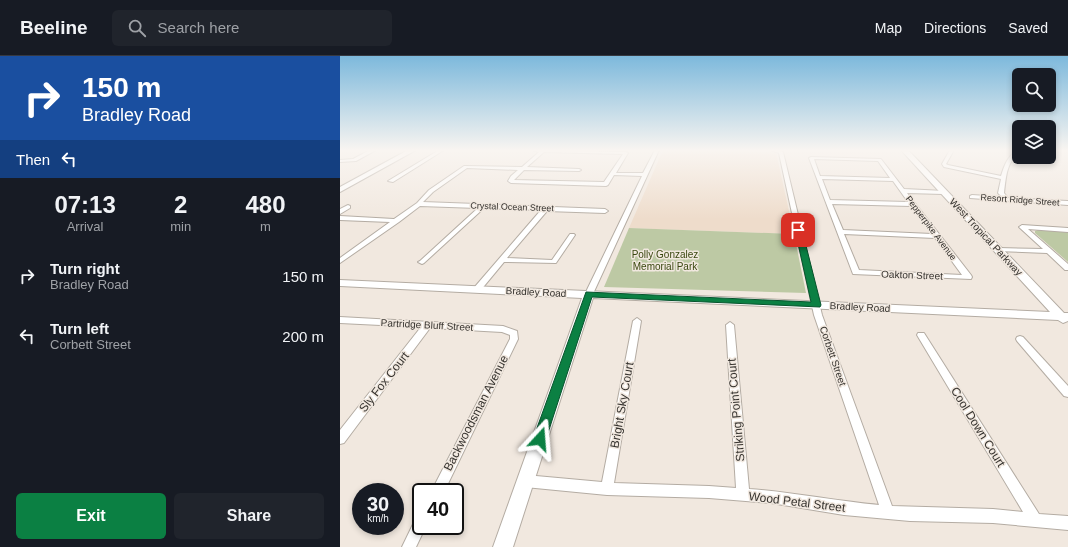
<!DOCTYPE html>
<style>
body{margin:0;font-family:Helvetica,sans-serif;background:#20242c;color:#f1f3f6;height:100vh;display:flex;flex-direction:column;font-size:15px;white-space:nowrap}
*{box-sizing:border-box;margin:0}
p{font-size:13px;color:#9ea1a6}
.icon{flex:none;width:22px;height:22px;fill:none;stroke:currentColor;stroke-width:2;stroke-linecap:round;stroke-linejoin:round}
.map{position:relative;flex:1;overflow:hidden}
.drawer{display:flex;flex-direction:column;background:#171b24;width:340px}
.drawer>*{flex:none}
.hud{background:#1a4fa0;color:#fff;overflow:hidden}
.tools{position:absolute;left:672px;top:12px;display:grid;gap:8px}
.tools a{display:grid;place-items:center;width:44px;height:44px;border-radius:6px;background:#171b24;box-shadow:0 2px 6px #0003;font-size:20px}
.speed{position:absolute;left:12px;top:427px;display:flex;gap:8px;font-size:20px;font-weight:700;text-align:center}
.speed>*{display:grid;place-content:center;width:52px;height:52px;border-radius:50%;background:#171b24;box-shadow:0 2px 6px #0003;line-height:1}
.speed small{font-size:10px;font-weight:400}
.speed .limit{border:2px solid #111;border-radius:6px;background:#fff;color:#111}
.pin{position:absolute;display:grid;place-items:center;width:34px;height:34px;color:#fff;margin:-17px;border-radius:8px;box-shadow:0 2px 6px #0006}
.me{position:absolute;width:44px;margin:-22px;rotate:19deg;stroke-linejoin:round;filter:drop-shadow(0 0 3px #0008)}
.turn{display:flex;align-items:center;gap:14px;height:84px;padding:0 16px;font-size:18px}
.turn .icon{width:52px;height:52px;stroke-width:2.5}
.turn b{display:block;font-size:28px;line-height:34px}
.then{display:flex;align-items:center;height:38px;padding:0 16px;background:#0003;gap:8px;font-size:15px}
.eta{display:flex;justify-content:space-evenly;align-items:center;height:68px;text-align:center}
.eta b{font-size:24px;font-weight:700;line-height:28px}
.cta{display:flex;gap:8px;margin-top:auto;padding:8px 16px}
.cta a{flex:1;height:46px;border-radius:6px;background:#0b8043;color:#fff;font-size:16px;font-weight:700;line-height:46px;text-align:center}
.cta a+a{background:#20242c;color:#f1f3f6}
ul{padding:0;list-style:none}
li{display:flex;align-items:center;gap:12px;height:60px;padding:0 16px}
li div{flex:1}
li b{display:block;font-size:15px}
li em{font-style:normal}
header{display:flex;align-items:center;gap:24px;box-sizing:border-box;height:56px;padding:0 20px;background:#171b24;border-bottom:1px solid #363941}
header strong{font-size:19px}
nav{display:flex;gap:22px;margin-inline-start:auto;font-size:14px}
.search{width:280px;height:36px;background:#20242c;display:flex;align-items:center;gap:10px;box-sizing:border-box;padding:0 14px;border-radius:6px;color:#9ea1a6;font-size:15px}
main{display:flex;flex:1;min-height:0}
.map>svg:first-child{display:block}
.education{fill:#eedccb}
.green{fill:#bdc9a4}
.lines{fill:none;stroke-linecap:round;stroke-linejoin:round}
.street-casing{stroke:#b4aca3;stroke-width:2}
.secondary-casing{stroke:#b4aca3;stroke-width:2}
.primary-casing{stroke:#b4aca3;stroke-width:2}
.street{fill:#fff;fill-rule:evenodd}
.secondary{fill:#fff;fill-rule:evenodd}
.primary{fill:#fff;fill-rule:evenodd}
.route{fill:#0b8043;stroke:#07532c}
.labels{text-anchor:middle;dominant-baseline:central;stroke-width:3;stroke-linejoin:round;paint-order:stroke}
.far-street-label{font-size:9px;fill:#36332f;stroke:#f1e8df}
.street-label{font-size:10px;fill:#36332f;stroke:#f1e8df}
.park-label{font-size:10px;fill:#39470f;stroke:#f1e8df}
.near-street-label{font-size:12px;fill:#36332f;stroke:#f1e8df}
</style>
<header>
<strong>Beeline</strong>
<div class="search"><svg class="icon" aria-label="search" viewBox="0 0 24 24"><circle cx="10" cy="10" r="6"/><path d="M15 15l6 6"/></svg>Search here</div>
<nav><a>Map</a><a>Directions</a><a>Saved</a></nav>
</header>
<main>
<section class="drawer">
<div class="hud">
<div class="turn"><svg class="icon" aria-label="right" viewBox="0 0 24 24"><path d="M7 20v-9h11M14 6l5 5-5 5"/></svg><div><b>150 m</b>Bradley Road</div></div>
<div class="then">Then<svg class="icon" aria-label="left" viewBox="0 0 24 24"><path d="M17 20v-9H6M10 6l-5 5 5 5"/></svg></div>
</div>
<div class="eta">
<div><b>07:13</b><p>Arrival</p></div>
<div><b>2</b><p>min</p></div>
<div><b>480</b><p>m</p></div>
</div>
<ul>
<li><svg class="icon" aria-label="right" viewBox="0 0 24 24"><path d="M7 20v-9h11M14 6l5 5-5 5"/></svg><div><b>Turn right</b><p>Bradley Road</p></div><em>150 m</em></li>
<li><svg class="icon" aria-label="left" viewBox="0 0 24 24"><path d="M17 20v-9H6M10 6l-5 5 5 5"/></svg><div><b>Turn left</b><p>Corbett Street</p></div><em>200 m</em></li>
</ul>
<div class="cta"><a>Exit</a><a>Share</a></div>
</section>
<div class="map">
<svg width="728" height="491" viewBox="0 0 728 491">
<rect width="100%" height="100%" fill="#f1e8df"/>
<polygon class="education" points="323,94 436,96 454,178 289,172"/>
<g class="green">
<polygon points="289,172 454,178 466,237 264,231"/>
<polygon points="698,174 728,176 728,206 695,177 695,175"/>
</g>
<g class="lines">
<g class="street-casing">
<g id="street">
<polygon points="30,94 36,94 16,105 0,106 0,104 13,103"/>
<polygon points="99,94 104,94 53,126 48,125"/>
<path d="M192,94L286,96L288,97L276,117H303L315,94H319L252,240H249L245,238L302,120L274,119L268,129L266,130L171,127L168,125L171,120L178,114L127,112L93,136L83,146L265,153L268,155L265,157L207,155L167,202L212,204L230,178H234L235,179L216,207L164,206L140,235H137L133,233L201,154L144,152L84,207L82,208L78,206L80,205L138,152L80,150L59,166L0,207V202L50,166L0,164V160L54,163L77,147L89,134L124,110L182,111L199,96ZM204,96L283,98L264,126L174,124L184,114L239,115L241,114L239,113L187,111Z"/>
<path d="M431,94H439L443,96L482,259L552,450L653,453L683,456L577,279L578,277H584L699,458L728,460V474L653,467L570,465L504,459L431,447L369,442L267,439L185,431L181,429L179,425L181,421L185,419L262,426L293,265L297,262L301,265L274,427L369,430L396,432L386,269L390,266L394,269L409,433C452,436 495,445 539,449L474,259L439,97Z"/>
<path d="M610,94H614L606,108L608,109L661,120C664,110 668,98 679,94V97C666,107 666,122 664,137L668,142L728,145V149L630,142V140L632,139L662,141L658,137L661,123L604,111L602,108Z"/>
<path d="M471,101L541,103L564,133L605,135V137L603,138L567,137L631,219L632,221L631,223L513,218L469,102ZM474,103L538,105L550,122L480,120ZM482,123L553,125L568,146L490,144ZM492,148L571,150L592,178L503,174ZM504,178L595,182L622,219L519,214Z"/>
<polygon points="8,149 10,150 10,152 0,158 0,153"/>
<polygon points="682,169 728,172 728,176 688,173 728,208 728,214 725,214 707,197 656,195 656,193 658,192 703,193 680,172 679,171"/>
<polygon points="0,261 163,270 177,275 178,283 104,436 91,436 170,283 170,279 162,276 90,272 4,387 0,388 0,374 81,271 0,267"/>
<polygon points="680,280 683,281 728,330 728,341 724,340 677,285 676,283 677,281"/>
<polygon points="81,460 81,470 86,470 76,491 62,491 76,462"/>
</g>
</g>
<g class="secondary-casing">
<polygon id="secondary" points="561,94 568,94 724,257 728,257 728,265 723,267 718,264 253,242 173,491 153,491 242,242 0,230 0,224 710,256"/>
</g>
<g class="primary-casing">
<polygon id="primary" points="68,94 76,94 0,136 0,131"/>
</g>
<use href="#street" class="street"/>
<use href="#secondary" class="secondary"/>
<use href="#primary" class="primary"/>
</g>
<linearGradient id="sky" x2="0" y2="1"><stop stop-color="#7db9dc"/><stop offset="0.58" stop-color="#f9f5f1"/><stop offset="1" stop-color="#f9f5f1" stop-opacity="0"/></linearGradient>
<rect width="728" height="163" fill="url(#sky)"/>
<polygon class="route" points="458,171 462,174 481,249 480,251 252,241 206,383 204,387 200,389 195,387 193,383 246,236 471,246 455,174"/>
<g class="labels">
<g class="far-street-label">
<text transform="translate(680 144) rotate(4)">Resort Ridge Street</text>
<text transform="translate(172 151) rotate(2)">Crystal Ocean Street</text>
<text transform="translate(591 172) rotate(53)">Pepperpike Avenue</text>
</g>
<g class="street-label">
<text transform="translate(646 181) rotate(47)">West Tropical Parkway</text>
<text transform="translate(572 219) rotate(2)">Oakton Street</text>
<text transform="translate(196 236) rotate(3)">Bradley Road</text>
<text transform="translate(520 251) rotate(3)">Bradley Road</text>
<text transform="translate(87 269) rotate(3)">Partridge Bluff Street</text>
<text transform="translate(493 300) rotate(71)">Corbett Street</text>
</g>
<g class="park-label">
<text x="325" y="198">Polly Gonzalez<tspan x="325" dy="12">Memorial Park</tspan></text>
</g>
<g class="near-street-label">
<text transform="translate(44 326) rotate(-52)">Sly Fox Court</text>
<text transform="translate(282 349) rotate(-80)">Bright Sky Court</text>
<text transform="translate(396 354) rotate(-95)">Striking Point Court</text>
<text transform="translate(136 357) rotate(-63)">Backwoodsman Avenue</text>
<text transform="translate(638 371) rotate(58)">Cool Down Court</text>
<text transform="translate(457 446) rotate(7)">Wood Petal Street</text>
</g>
</g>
</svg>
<div class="tools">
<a><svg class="icon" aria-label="search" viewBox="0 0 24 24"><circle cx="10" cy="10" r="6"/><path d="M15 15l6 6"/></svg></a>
<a><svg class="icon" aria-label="layers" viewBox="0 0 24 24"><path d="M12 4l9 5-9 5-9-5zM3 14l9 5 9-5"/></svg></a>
</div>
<div class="speed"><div>30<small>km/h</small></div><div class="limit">40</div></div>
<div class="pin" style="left:458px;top:174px;background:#d93025"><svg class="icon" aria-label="arrive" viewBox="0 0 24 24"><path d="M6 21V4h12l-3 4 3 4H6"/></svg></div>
<svg class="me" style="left:200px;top:383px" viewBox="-20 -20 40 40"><path d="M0-17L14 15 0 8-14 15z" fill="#0b8043" stroke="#fff" stroke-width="4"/></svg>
</div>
</main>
